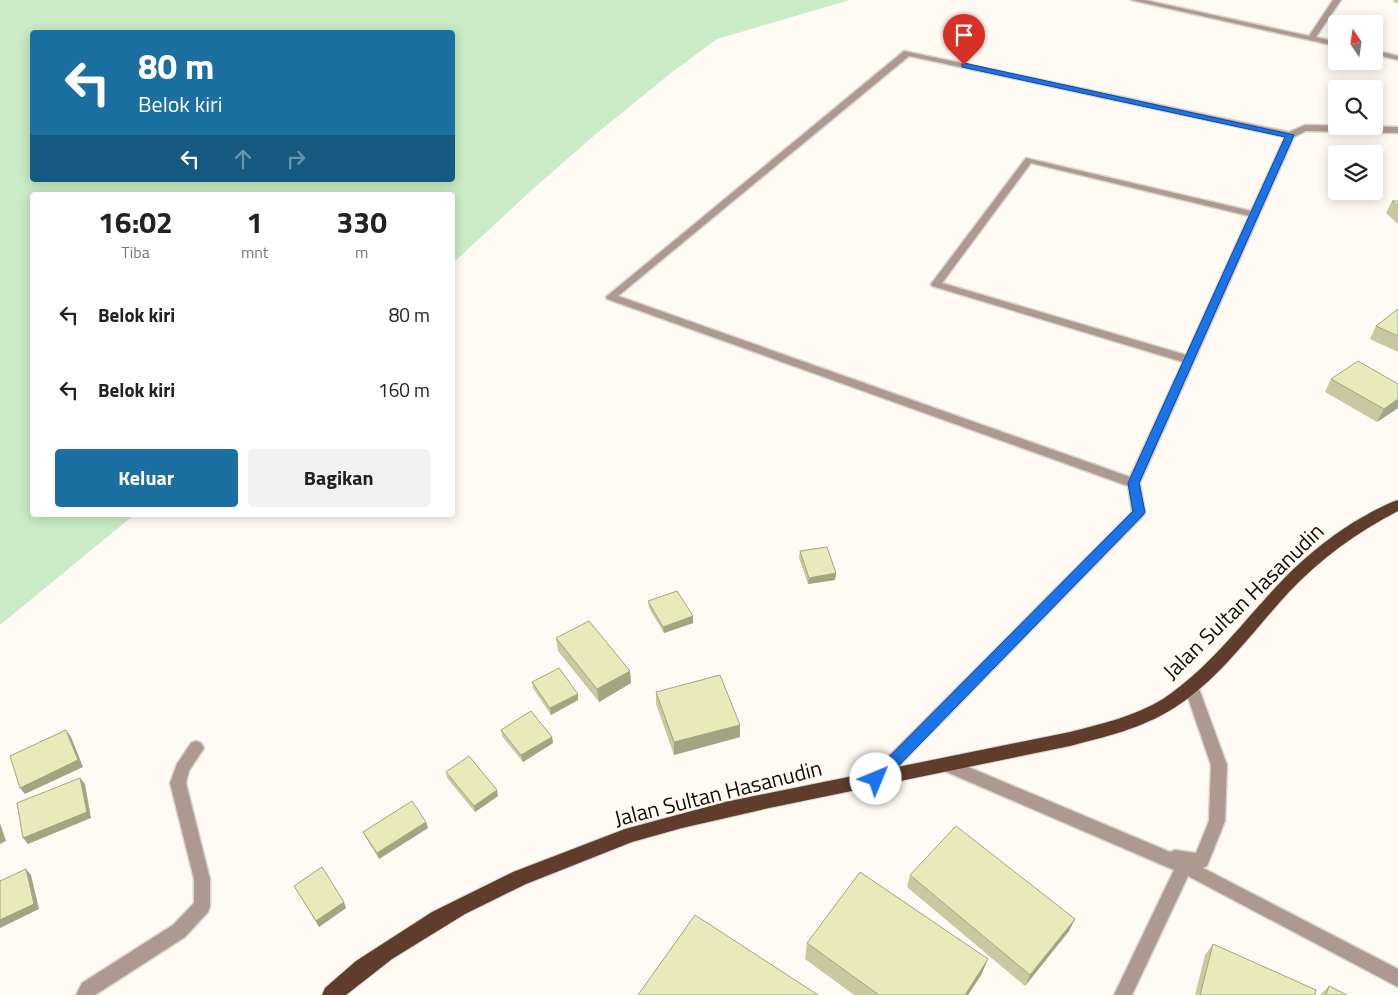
<!DOCTYPE html>
<html lang="id">
<style>
body{margin:0;font-family:"Titillium Web",sans-serif;background:#f2f2f2;color:#222;height:100vh;display:flex;flex-direction:column;font-size:19px;white-space:nowrap}
*{box-sizing:border-box;margin:0}
p{font-size:16px;color:#767676}
.icon{flex:none;width:28px;height:28px;fill:none;stroke:currentColor;stroke-width:2;stroke-linecap:round;stroke-linejoin:round}
.map{position:relative;flex:1;overflow:hidden}
.details{position:absolute;left:30px;top:192px;width:425px;height:325px;display:flex;flex-direction:column;background:#fff;border-radius:5px;box-shadow:0 2px 12px #0003}
.details>*{flex:none}
.top-card{position:absolute;left:30px;top:30px;width:425px;height:152px;border-radius:5px;box-shadow:0 2px 12px #0003;background:#1c70a1;color:#fff;overflow:hidden}
.needle{width:32px;rotate:347deg}
.controls{position:absolute;left:1328px;top:15px;display:grid;gap:10px}
.controls a{display:grid;place-items:center;width:55px;height:55px;border-radius:5px;background:#fff;box-shadow:0 2px 12px #0003;font-size:25px}
.pin{position:absolute;display:grid;place-items:center;width:42px;height:42px;color:#fff;margin:-51px -21px;border-radius:50% 50% 50% 0;rotate:-45deg;box-shadow:0 0 5px #0007}
.pin .icon{rotate:45deg}
.me{position:absolute;width:55px;margin:-28px;rotate:45deg;stroke-linejoin:round;filter:drop-shadow(0 0 4px #0008)}
.turn{display:flex;align-items:center;gap:18px;height:105px;padding:0 25px;font-size:22px}
.turn .icon{width:65px;height:65px;stroke-width:2.5}
.turn b{display:block;font-size:35px;line-height:42px}
.lanes{display:flex;align-items:center;height:48px;padding:0 25px;background:#0003;justify-content:center;gap:25px;direction:ltr}
.lanes .off{opacity:.35}
.eta{display:flex;justify-content:space-evenly;align-items:center;height:85px;text-align:center}
.eta b{font-size:30px;font-weight:700;line-height:35px}
.button{display:flex;gap:10px;margin-top:auto;padding:10px 25px}
.button a{flex:1;height:58px;border-radius:5px;background:#1c70a1;color:#fff;font-size:20px;font-weight:700;line-height:58px;text-align:center}
.button a+a{background:#f2f2f2;color:#222}
ul{padding:0;list-style:none}
li{display:flex;align-items:center;gap:15px;height:75px;padding:0 25px}
li div{flex:1}
li b{display:block;font-size:19px}
li em{font-style:normal}
.map>svg:first-child{display:block}
.water{fill:#c9ebc5;fill-rule:evenodd}
.lines{fill:none;stroke-linecap:round;stroke-linejoin:round}
.service-casing{stroke:#dad4ce;stroke-width:3}
.minor-casing{stroke:#dad4ce;stroke-width:3}
.trunk-casing{stroke:#dad4ce;stroke-width:2}
.service{fill:#ae9990;fill-rule:evenodd}
.minor{fill:#ae9990;fill-rule:evenodd}
.trunk{fill:#603c2c;fill-rule:evenodd}
.wall{fill:#c8c9a0}
.shaded-wall{fill:#a2a482}
.building{fill:#e8eaba;stroke:#a2a482}
.route{fill:#1a73e8;stroke:#114b97}
.labels{text-anchor:middle;dominant-baseline:central;stroke-width:5;stroke-linejoin:round;paint-order:stroke}
.near-street-label{font-size:22px;fill:#160f05;stroke:#fffaf4}
</style>
<div class="map">
<svg width="1398" height="995" viewBox="0 0 1398 995">
<rect width="100%" height="100%" fill="#fffaf4"/>
<path class="water" d="M0,0H850L717,39L671,73L597,133L534,188L453,263L452,195H32V515H134L0,625ZM32,32H452V180H32Z"/>
<g class="lines">
<g class="service-casing">
<g id="service">
<polygon points="1131,0 1145,0 1309,36 1333,0 1341,0 1316,37 1336,42 1336,46"/>
<polygon points="1374,50 1398,56 1398,60 1374,54"/>
<path d="M904,51L1289,132L1305,125L1398,127V133L1306,131L1294,137L1140,483L1145,513L1143,516L881,784L876,786L871,784L868,779L871,774L1132,512L1128,486L607,299L606,297ZM909,56L1285,137L1251,211L1026,158L931,284L932,286L1183,362L1130,477L618,296ZM1031,163L1249,216L1186,355L942,283Z"/>
</g>
</g>
<g class="minor-casing">
<g id="minor">
<polygon points="1191,680 1196,682 1198,686 1227,765 1225,821 1207,866 1203,868 1398,969 1398,987 1188,876 1132,995 1114,995 1174,870 942,770 939,765 942,760 947,758 1170,852 1175,850 1196,853 1209,821 1211,765 1184,686 1186,682"/>
<polygon points="196,741 201,743 204,748 189,771 186,783 210,879 210,906 208,912 185,937 95,995 76,995 82,983 173,925 194,903 194,879 170,783 177,764 191,743"/>
</g>
</g>
<g class="trunk-casing">
<path id="trunk" d="M1398,500V511C1357,532 1320,559 1289,592C1252,632 1220,679 1174,708C1143,728 1105,737 1070,746L769,808L682,828L632,842L526,884L465,914L392,959L346,995H322L325,988L356,961L432,912L513,872L625,829L725,802L1070,732C1102,724 1135,716 1163,699C1207,670 1240,626 1276,587C1299,562 1325,540 1354,522C1368,514 1383,505 1398,500Z"/>
</g>
<use href="#service" class="service"/>
<use href="#minor" class="minor"/>
<use href="#trunk" class="trunk"/>
</g>
<g class="wall">
<polygon points="1394,0 1398,0 1398,3 1393,2"/>
<polygon points="1392,201 1398,201 1398,224 1386,213"/>
<polygon points="1398,309 1398,352 1370,339 1376,326"/>
<polygon points="1331,379 1398,384 1398,408 1377,422 1325,392"/>
<polygon points="800,551 836,573 835,580 808,584 799,558"/>
<polygon points="648,601 693,616 693,623 664,633 649,608"/>
<polygon points="556,638 630,671 631,683 599,702 558,651"/>
<polygon points="532,682 578,694 578,700 551,715 533,688"/>
<polygon points="656,692 740,725 740,737 674,755 656,704"/>
<polygon points="501,730 552,737 553,743 523,762 502,736"/>
<polygon points="446,772 498,796 475,812 447,778"/>
<polygon points="426,822 428,828 379,859 366,838 363,832"/>
<polygon points="910,875 1075,919 1069,931 1025,986 907,887"/>
<polygon points="294,886 346,908 319,927"/>
<polygon points="807,943 988,959 981,975 968,995 854,995 805,959"/>
<polygon points="1213,944 1315,995 1195,995 1205,955"/>
<polygon points="1329,986 1347,995 1320,995"/>
</g>
<g class="shaded-wall">
<polygon points="1398,399 1398,408 1377,422 1384,409"/>
<polygon points="836,573 835,580 808,584 809,578"/>
<polygon points="693,616 693,623 664,633 663,627"/>
<polygon points="630,671 631,683 599,702 597,689"/>
<polygon points="578,694 578,700 551,715 550,708"/>
<polygon points="740,725 740,737 674,755 674,742"/>
<polygon points="66,730 71,737 83,767 25,794 20,788"/>
<polygon points="552,737 553,743 523,762 521,755"/>
<polygon points="80,778 85,784 91,818 28,844 23,838"/>
<polygon points="497,790 498,796 475,812 474,806"/>
<polygon points="426,822 428,828 379,859 377,853"/>
<polygon points="0,823 6,841 0,844"/>
<polygon points="26,869 31,875 39,909 0,928 0,920"/>
<polygon points="344,902 346,908 319,927 316,921"/>
<polygon points="1075,919 1069,931 1025,986 1030,975"/>
<polygon points="988,959 981,975 968,995 965,995"/>
</g>
<g class="building">
<polygon points="1392,201 1398,201 1398,206"/>
<polygon points="1398,309 1398,336 1376,326"/>
<polygon points="1358,361 1398,384 1398,399 1384,409 1331,379"/>
<polygon points="827,547 836,573 809,578 800,551"/>
<polygon points="677,591 693,616 663,627 648,601"/>
<polygon points="589,621 630,671 597,689 556,638"/>
<polygon points="559,668 578,694 550,708 532,682"/>
<polygon points="720,675 740,725 674,742 656,692"/>
<polygon points="531,711 552,737 521,755 501,730"/>
<polygon points="66,730 78,760 20,788 10,756"/>
<polygon points="469,756 497,790 474,806 446,772"/>
<polygon points="80,778 87,812 23,838 17,803"/>
<polygon points="412,801 426,822 377,853 363,832"/>
<polygon points="956,826 1075,919 1030,975 910,875"/>
<polygon points="322,867 344,902 316,921 294,886"/>
<polygon points="26,869 34,904 0,920 0,881"/>
<polygon points="860,872 988,959 965,995 879,995 807,943"/>
<polygon points="695,915 818,995 638,995"/>
<polygon points="1213,944 1316,990 1315,995 1200,995"/>
<polygon points="1329,986 1347,995 1326,995"/>
</g>
<polygon class="route" points="964,63 1294,135 1139,483 1145,512 1143,515 881,784 876,785 871,784 869,779 871,775 1133,511 1128,483 1285,137 962,67 962,64"/>
<g class="labels">
<g class="near-street-label">
<text transform="translate(1243 601) rotate(-44)">Jalan Sultan Hasanudin</text>
<text transform="translate(718 793) rotate(-14)">Jalan Sultan Hasanudin</text>
</g>
</g>
</svg>
<div class="controls">
<a><svg class="needle" viewBox="-14 -14 28 28"><path d="M0-13l5 13h-10z" fill="#e53935"/><path d="M0 13l5-13h-10z" fill="#767676"/></svg></a>
<a><svg class="icon" aria-label="search" viewBox="0 0 24 24"><circle cx="10" cy="10" r="6"/><path d="M15 15l6 6"/></svg></a>
<a><svg class="icon" aria-label="layers" viewBox="0 0 24 24"><path d="M12 4l9 5-9 5-9-5zM3 14l9 5 9-5"/></svg></a>
</div>
<div class="pin" style="left:964px;top:65px;background:#d93025"><svg class="icon" aria-label="arrive" viewBox="0 0 24 24"><path d="M6 21V4h12l-3 4 3 4H6"/></svg></div>
<svg class="me" style="left:876px;top:779px" viewBox="-20 -20 40 40"><circle r="19" fill="#fff"/><path d="M0-13L10 11 0 6-10 11z" fill="#1a73e8"/></svg>
<div class="top-card">
<div class="turn"><svg class="icon" aria-label="left" viewBox="0 0 24 24"><path d="M17 20v-9H6M10 6l-5 5 5 5"/></svg><div><b>80 m</b>Belok kiri</div></div>
<div class="lanes"><svg class="icon" aria-label="left" viewBox="0 0 24 24"><path d="M17 20v-9H6M10 6l-5 5 5 5"/></svg><svg class="icon off" aria-label="ahead" viewBox="0 0 24 24"><path d="M12 20V5M6 11l6-6 6 6"/></svg><svg class="icon off" aria-label="right" viewBox="0 0 24 24"><path d="M7 20v-9h11M14 6l5 5-5 5"/></svg></div>
</div>
<section class="details">
<div class="eta">
<div><b>16:02</b><p>Tiba</p></div>
<div><b>1</b><p>mnt</p></div>
<div><b>330</b><p>m</p></div>
</div>
<ul>
<li><svg class="icon" aria-label="left" viewBox="0 0 24 24"><path d="M17 20v-9H6M10 6l-5 5 5 5"/></svg><div><b>Belok kiri</b></div><em>80 m</em></li>
<li><svg class="icon" aria-label="left" viewBox="0 0 24 24"><path d="M17 20v-9H6M10 6l-5 5 5 5"/></svg><div><b>Belok kiri</b></div><em>160 m</em></li>
</ul>
<div class="button"><a>Keluar</a><a>Bagikan</a></div>
</section>
</div>
